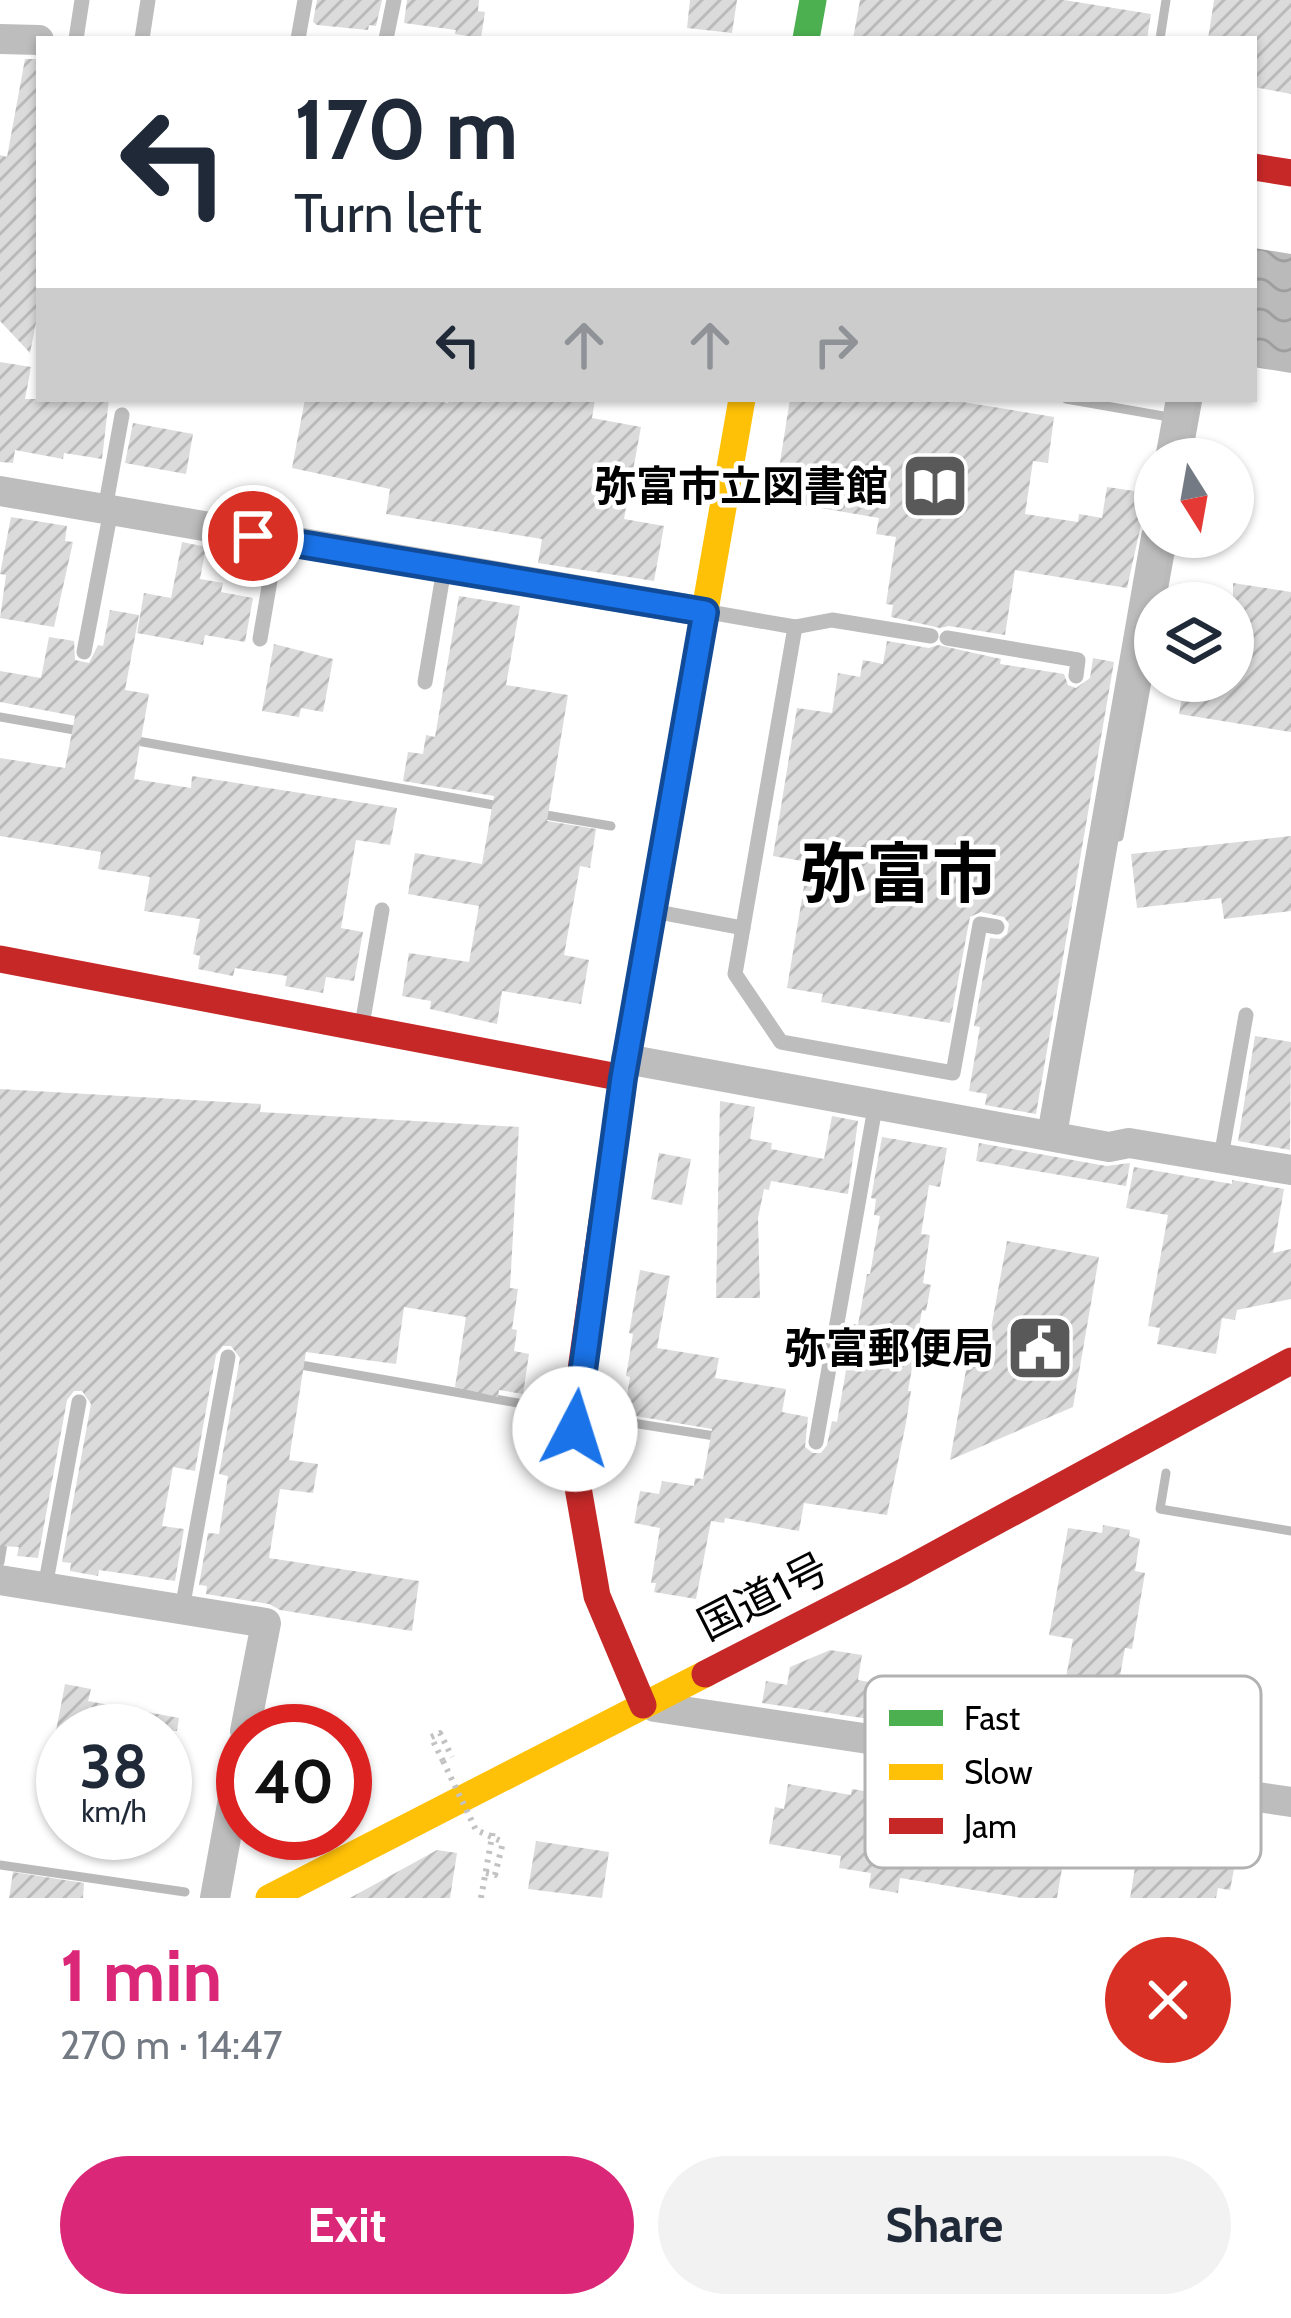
<!DOCTYPE html>
<meta charset="utf-8">
<style>
body{margin:0;font-family:Cabin,"Noto Sans JP",sans-serif;background:#f2f2f3;color:#1f2937;height:100vh;display:flex;flex-direction:column;font-size:45px;white-space:nowrap}
*{box-sizing:border-box;margin:0}
p{font-size:39px;color:#747a83}
.icon{flex:none;width:66px;height:66px;fill:none;stroke:currentColor;stroke-width:2;stroke-linecap:round;stroke-linejoin:round}
.map{position:relative;height:1898px;overflow:hidden}
.drawer{display:flex;flex-direction:column;background:#fff;flex:1}
.drawer>*{flex:none}
.banner{position:absolute;left:36px;top:36px;width:1221px;height:366px;border-radius:0px;box-shadow:0 3px 9px #0004;background:#fff;color:#1f2937;overflow:hidden}
.needle{width:78px;rotate:169deg}
.fabs{position:absolute;left:1134px;top:438px;display:grid;gap:24px}
.fabs a{display:grid;place-items:center;width:120px;height:120px;border-radius:50%;background:#fff;box-shadow:0 3px 9px #0004;font-size:60px}
.speed{position:absolute;left:36px;top:1704px;display:flex;gap:24px;font-size:60px;font-weight:700;text-align:center}
.speed>*{display:grid;place-content:center;width:156px;height:156px;border-radius:50%;background:#fff;box-shadow:0 3px 9px #0004;line-height:1}
.speed small{font-size:30px;font-weight:400}
.speed .limit{border:18px solid #d22;background:#fff;color:#111}
.pin{position:absolute;display:grid;place-items:center;width:102px;height:102px;color:#fff;margin:-51px;border:6px solid #fff;border-radius:50%;box-shadow:0 3px 12px #0007}
.me{position:absolute;width:132px;margin:-66px;rotate:5deg;stroke-linejoin:round;filter:drop-shadow(0 0 9px #0008)}
.turn{display:flex;align-items:center;gap:42px;height:252px;padding:0 60px;font-size:54px}
.turn .icon{width:156px;height:156px;stroke-width:2.5}
.turn b{display:block;font-size:84px;line-height:102px}
.lanes{display:flex;align-items:center;height:114px;padding:0 60px;background:#0003;justify-content:center;gap:60px;direction:ltr}
.lanes .off{opacity:.35}
.round{display:grid;place-items:center;flex:none;width:126px;height:126px;border-radius:63px;background:#f2f2f3}
.head{display:flex;align-items:center;justify-content:space-between;height:204px;padding:0 60px}
h1{font-size:72px;font-weight:800;line-height:90px;color:#db2777}
.primary-button{display:flex;gap:24px;margin-top:auto;padding:24px 60px}
.primary-button a{flex:1;height:138px;border-radius:72px;background:#db2777;color:#fff;font-size:48px;font-weight:800;line-height:138px;text-align:center}
.primary-button a+a{background:#f2f2f3;color:#1f2937}
.map>svg:first-child{display:block}
.water{fill:url(#water-waves)}
.lines{fill:none;stroke-linecap:round;stroke-linejoin:round}
.stream{stroke:#bababa;stroke-width:9}
.building{fill:url(#building-hatch)}
.path{stroke:#c2c2c2;stroke-width:6;stroke-dasharray:3 6;stroke-linecap:butt}
.lane{stroke:#bdbdbd;stroke-width:15}
.street{stroke:#bdbdbd;stroke-width:30}
.fast{stroke:#4caf50;stroke-width:27}
.slow{stroke:#ffc107;stroke-width:27}
.jam{stroke:#c62828;stroke-width:27}
.path-bridge{stroke:#c2c2c2;stroke-width:6;stroke-dasharray:3 6;stroke-linecap:butt}
.route-casing{stroke:#114b97;stroke-width:30}
.route{stroke:#1a73e8;stroke-width:21}
.labels{text-anchor:middle;dominant-baseline:central;stroke-width:9;stroke-linejoin:round;paint-order:stroke}
.poi-label{font-size:42px;font-weight:bold;fill:#000;stroke:#fff;text-anchor:end}
.street-label{font-size:42px;fill:#000;stroke:#fff}
.town-label{font-size:66px;font-weight:bold;fill:#000;stroke:#fff}
.key{fill:#fff;stroke:#b2b2b2;stroke-width:3}
.key-label{font-size:33px;fill:#000}
</style>
<div class="map">
<svg width="1291" height="1898" viewBox="0 0 1291 1898">
<defs>
<pattern id="water-waves" width="16" height="10" patternUnits="userSpaceOnUse" patternTransform="scale(3)"><rect width="16" height="10" fill="#bababa"/><path d="M0 5q4-4 8 0t8 0" fill="none" stroke="#9e9e9e"/></pattern>
<pattern id="building-hatch" width="6" height="6" patternUnits="userSpaceOnUse" patternTransform="scale(3)"><rect width="6" height="6" fill="#dbdbdb"/><path d="M-1 1l2-2M0 6l6-6M5 7l2-2" fill="none" stroke="#bababa"/></pattern>
</defs>
<rect width="100%" height="100%" fill="#fff"/>
<polygon class="water" points="1254,248 1291,254 1291,373 1254,367"/>
<g class="lines">
<g class="stream">
<polyline points="1160,39 1166,0"/>
<polyline points="1066,399 1169,417"/>
<polyline points="1187,459 1198,399"/>
<polyline points="1161,603 1173,537"/>
<polyline points="0,717 80,731"/>
<polyline points="132,740 499,806"/>
<polyline points="540,814 611,826"/>
<polyline points="1119,837 1155,637"/>
<polyline points="295,1364 518,1403"/>
<polyline points="626,1422 721,1437"/>
<polyline points="1166,1473 1160,1509 1291,1531"/>
<polyline points="0,1562 4,1537"/>
<polyline points="0,1865 185,1892"/>
</g>
</g>
<g class="building">
<polygon points="317,0 382,0 376,26 369,25 368,30 317,25 313,22"/>
<polygon points="407,0 479,0 478,11 485,12 481,38 455,34 456,30 404,23"/>
<polygon points="690,0 737,0 732,33 687,28"/>
<polygon points="860,0 1064,0 1151,14 1147,39 853,39"/>
<polygon points="1214,0 1291,0 1291,94 1254,87 1254,39 1208,39"/>
<polygon points="25,59 39,59 39,307 30,353 0,321 0,155 7,157"/>
<polygon points="0,362 31,367 25,399 109,399 102,459 64,453 63,459 15,450 13,463 0,462"/>
<polygon points="305,399 424,399 448,403 449,399 595,399 592,418 641,427 624,519 664,526 654,581 538,563 542,539 386,514 390,489 292,468"/>
<polygon points="790,399 944,399 1054,417 1048,463 1033,461 1025,514 1078,522 1079,514 1102,518 1107,487 1148,493 1127,588 1015,570 1005,635 949,626 940,628 891,617 893,605 886,604 896,537 876,534 879,518 774,500"/>
<polygon points="133,423 193,434 186,474 125,463"/>
<polygon points="11,517 67,526 65,541 73,542 54,627 0,618 6,575 0,574"/>
<polygon points="182,542 206,547 200,579 223,583 221,592 253,598 245,642 205,635 203,645 137,633 144,593 171,598"/>
<polygon points="1233,583 1291,592 1291,732 1179,714 1185,681 1233,681"/>
<polygon points="459,596 520,606 506,685 568,695 547,821 596,829 590,868 580,866 564,955 589,960 581,1004 502,991 497,1024 430,1009 431,1001 402,996 409,953 469,962 479,906 408,894 415,853 482,864 494,796 403,781 408,752 423,754 426,735 435,737"/>
<polygon points="110,610 139,615 125,690 149,694 134,779 191,788 192,776 397,808 390,845 356,840 341,928 363,932 354,981 326,977 323,993 285,986 287,976 235,968 233,976 198,969 200,956 193,954 200,919 144,911 150,877 98,869 101,852 0,836 0,758 65,768 75,716 0,702 0,671 41,678 49,637 74,641 75,660 89,663 98,645 103,646"/>
<polygon points="887,641 929,648 938,645 1001,659 1000,664 1064,674 1068,685 1076,688 1090,678 1093,658 1114,662 1036,1114 985,1105 987,1094 969,1091 980,1027 974,1026 990,938 1000,939 1007,934 1009,924 1004,917 981,912 970,917 950,1023 821,1002 823,994 787,988 808,862 773,856 797,708 832,713 838,673 860,677 863,660 883,664"/>
<polygon points="274,644 333,659 323,712 301,708 299,717 262,711"/>
<polygon points="1291,836 1291,911 1224,919 1221,898 1137,908 1131,854"/>
<polygon points="1255,1036 1291,1042 1290,1150 1238,1141"/>
<polygon points="0,1089 261,1104 260,1112 519,1127 510,1288 518,1289 512,1329 517,1330 514,1351 529,1354 523,1394 499,1390 498,1397 455,1387 466,1317 404,1307 396,1364 306,1352 289,1460 318,1464 313,1493 280,1489 269,1558 419,1581 412,1631 280,1610 269,1604 206,1594 207,1586 199,1585 208,1533 219,1534 228,1476 219,1474 240,1358 231,1346 223,1346 216,1355 195,1471 173,1467 162,1526 184,1529 175,1581 99,1570 98,1576 70,1571 71,1563 62,1562 91,1404 82,1391 74,1391 67,1400 38,1558 17,1556 19,1547 0,1546"/>
<polygon points="720,1101 755,1107 750,1139 772,1143 771,1149 824,1159 832,1116 858,1121 848,1194 771,1181 769,1190 764,1189 758,1218 760,1298 716,1298"/>
<polygon points="882,1137 947,1148 940,1187 929,1185 921,1234 930,1235 923,1283 931,1285 926,1311 922,1310 908,1391 911,1391 906,1423 887,1515 804,1503 799,1531 725,1518 724,1523 711,1521 696,1599 654,1592 656,1583 651,1583 660,1528 634,1523 640,1491 659,1494 662,1481 694,1486 695,1478 703,1479 712,1429 624,1414 630,1377 626,1376 633,1334 629,1333 640,1270 670,1276 657,1348 719,1358 715,1378 786,1389 782,1412 808,1417 805,1447 813,1453 821,1453 827,1445 832,1421 837,1422 854,1324 858,1325 867,1274 870,1274 880,1216 874,1215 876,1199 871,1198"/>
<polygon points="979,1143 1106,1166 1130,1163 1126,1186 976,1161"/>
<polygon points="659,1153 691,1159 682,1205 651,1199"/>
<polygon points="1134,1167 1232,1184 1232,1180 1284,1189 1273,1253 1291,1249 1291,1299 1237,1310 1235,1320 1222,1318 1216,1354 1157,1344 1160,1328 1148,1326 1168,1215 1126,1208"/>
<polygon points="1007,1241 1099,1257 1073,1407 950,1460 969,1353 986,1356"/>
<polygon points="1103,1525 1130,1530 1129,1536 1140,1539 1135,1571 1145,1573 1132,1649 1125,1648 1108,1743 1056,1733 1073,1639 1049,1635 1068,1528 1102,1533"/>
<polygon points="830,1650 862,1655 858,1680 940,1695 935,1722 910,1717 909,1725 762,1703 766,1681 787,1685 790,1667"/>
<polygon points="65,1684 91,1689 88,1701 179,1718 177,1731 56,1731"/>
<polygon points="788,1784 851,1795 852,1789 1024,1817 1025,1813 1032,1815 1034,1798 1067,1803 1064,1820 1070,1821 1057,1898 1022,1898 900,1878 898,1893 869,1888 871,1873 839,1868 841,1856 769,1844 775,1807 784,1809"/>
<polygon points="1152,1808 1186,1813 1182,1832 1239,1843 1230,1890 1218,1888 1216,1898 1130,1898 1138,1849 1145,1850"/>
<polygon points="536,1841 609,1852 602,1898 528,1889"/>
<polygon points="437,1850 457,1853 450,1898 350,1898"/>
<polygon points="13,1872 84,1883 83,1898 9,1898"/>
</g>
<g class="lines">
<g class="path">
<polyline points="443,1761 431,1737 440,1733 452,1757"/>
<polyline points="486,1873 495,1875 503,1842"/>
<polyline points="481,1898 493,1831"/>
</g>
<g class="lane">
<polyline points="76,39 82,0"/>
<polyline points="142,39 148,0"/>
<polyline points="298,39 305,0"/>
<polyline points="386,39 394,0"/>
<polyline points="105,509 122,415"/>
<polyline points="709,612 795,627 832,620 931,636"/>
<polyline points="795,627 735,974 781,1042 953,1073 980,924 997,927"/>
<polyline points="947,638 1078,660 1076,676"/>
<polyline points="260,639 277,540"/>
<polyline points="84,652 111,510"/>
<polyline points="425,682 444,569"/>
<polyline points="658,912 743,928"/>
<polyline points="362,1025 382,910"/>
<polyline points="1221,1157 1246,1015"/>
<polyline points="816,1442 876,1102"/>
<polyline points="45,1587 79,1402"/>
<polyline points="182,1609 228,1357"/>
</g>
<g class="street">
<polyline points="0,39 39,40"/>
<polyline points="1170,459 1181,399"/>
<polyline points="0,491 705,612"/>
<polyline points="626,1059 1109,1147 1129,1143 1291,1170"/>
<polyline points="1052,1135 1156,537"/>
<polyline points="0,1580 266,1623 245,1731"/>
<polyline points="655,1707 1291,1802"/>
<polyline points="215,1898 243,1744"/>
</g>
<polyline class="fast" points="806,39 813,0"/>
<g class="slow">
<polyline points="602,1222 623,1078 742,399"/>
<polyline points="269,1898 705,1674"/>
</g>
<g class="jam">
<polyline points="1254,167 1291,173"/>
<polyline points="0,959 623,1078"/>
<polyline points="602,1222 577,1398 573,1459 597,1596 643,1705"/>
<polyline points="705,1674 903,1572 1291,1361"/>
</g>
<polyline class="path-bridge" points="443,1761 476,1830 503,1842"/>
</g>
<g class="lines">
<g class="route-casing">
<polyline id="route" points="253,536 705,612 623,1078 575,1429"/>
</g>
<use href="#route" class="route"/>
</g>
<defs>
<g id="library-square" transform="scale(3.45)"><rect x="-9" y="-9" width="18" height="18" rx="4" fill="#595959" stroke="#fff"/><path d="M-6-4Q-3-5.5-.7-3.5V5Q-3 3-6 4ZM6-4Q3-5.5 .7-3.5V5Q3 3 6 4Z" fill="#fff"/></g>
<g id="civic-square" transform="scale(3.45)"><rect x="-9" y="-9" width="18" height="18" rx="4" fill="#595959" stroke="#fff"/><path d="M-.6-6.5H3V-4.5H.6V-3L4-1V1h2V6H-6V1h2V-1L-.6-3ZM-1.2 2.5V6h2.4V2.5Z" fill="#fff"/></g>
</defs>
<g fill-rule="evenodd">
<use href="#library-square" x="935" y="486"/>
<use href="#civic-square" x="1040" y="1348"/>
</g>
<g class="labels">
<g class="poi-label">
<text x="888" y="486">弥富市立図書館</text>
<text x="994" y="1348">弥富郵便局</text>
</g>
<g class="street-label">
<text transform="translate(763 1596) rotate(-27)">国道1号</text>
</g>
<g class="town-label">
<text x="899" y="873">弥富市</text>
</g>
</g>
<rect x="865" y="1676" width="396" height="192" rx="18" class="key"/>
<rect x="889" y="1710" width="54" height="16" fill="#4caf50"/>
<rect x="889" y="1764" width="54" height="16" fill="#ffc107"/>
<rect x="889" y="1818" width="54" height="16" fill="#c62828"/>
<g class="key-label">
<text x="964" y="1730">Fast</text>
<text x="964" y="1784">Slow</text>
<text x="964" y="1838">Jam</text>
</g>
</svg>
<div class="fabs">
<a><svg class="needle" viewBox="-14 -14 28 28"><path d="M0-13l5 13h-10z" fill="#e53935"/><path d="M0 13l5-13h-10z" fill="#747a83"/></svg></a>
<a><svg class="icon" aria-label="layers" viewBox="0 0 24 24"><path d="M12 4l9 5-9 5-9-5zM3 14l9 5 9-5"/></svg></a>
</div>
<div class="speed"><div>38<small>km/h</small></div><div class="limit">40</div></div>
<div class="pin" style="left:253px;top:536px;background:#d93025"><svg class="icon" aria-label="arrive" viewBox="0 0 24 24"><path d="M6 21V4h12l-3 4 3 4H6"/></svg></div>
<svg class="me" style="left:575px;top:1429px" viewBox="-20 -20 40 40"><circle r="19" fill="#fff"/><path d="M0-13L10 11 0 6-10 11z" fill="#1a73e8"/></svg>
<div class="banner">
<div class="turn"><svg class="icon" aria-label="left" viewBox="0 0 24 24"><path d="M17 20v-9H6M10 6l-5 5 5 5"/></svg><div><b>170 m</b>Turn left</div></div>
<div class="lanes"><svg class="icon" aria-label="left" viewBox="0 0 24 24"><path d="M17 20v-9H6M10 6l-5 5 5 5"/></svg><svg class="icon off" aria-label="ahead" viewBox="0 0 24 24"><path d="M12 20V5M6 11l6-6 6 6"/></svg><svg class="icon off" aria-label="ahead" viewBox="0 0 24 24"><path d="M12 20V5M6 11l6-6 6 6"/></svg><svg class="icon off" aria-label="right" viewBox="0 0 24 24"><path d="M7 20v-9h11M14 6l5 5-5 5"/></svg></div>
</div>
</div>
<section class="drawer">
<div class="head"><div><h1>1 min</h1><p>270 m · 14:47</p></div><a class="round" style="background:#d93025;color:#fff"><svg class="icon" aria-label="close" viewBox="0 0 24 24"><path d="M6 6l12 12M18 6L6 18"/></svg></a></div>
<div class="primary-button"><a>Exit</a><a>Share</a></div>
</section>
